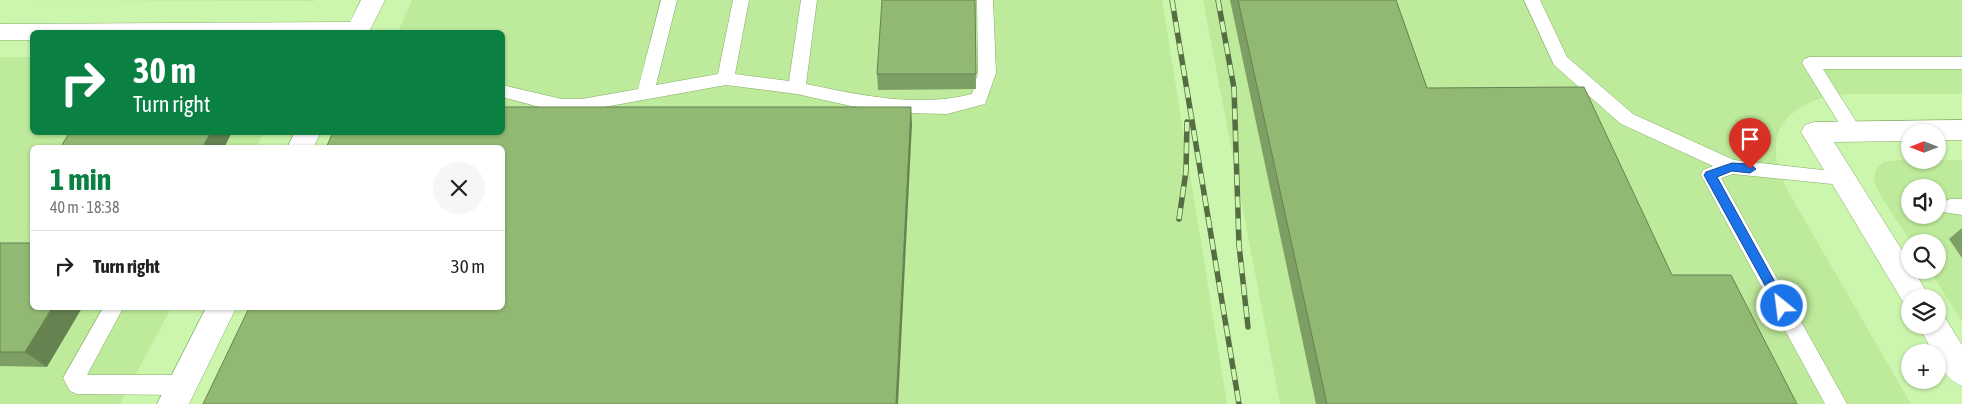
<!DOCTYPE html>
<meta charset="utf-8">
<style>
body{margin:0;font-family:"Asap Condensed",sans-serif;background:#f6f6f6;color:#222;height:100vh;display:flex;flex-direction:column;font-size:19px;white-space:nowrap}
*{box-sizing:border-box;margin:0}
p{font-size:16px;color:#767676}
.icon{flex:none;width:28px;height:28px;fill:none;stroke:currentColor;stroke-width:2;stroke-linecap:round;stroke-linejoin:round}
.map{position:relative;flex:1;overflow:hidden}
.sheet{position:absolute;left:30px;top:145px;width:475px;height:165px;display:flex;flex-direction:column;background:#fff;border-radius:8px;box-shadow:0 1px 4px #0004}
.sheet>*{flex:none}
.banner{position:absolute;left:30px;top:30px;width:475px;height:105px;border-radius:8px;box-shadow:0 1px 4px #0004;background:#0b8043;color:#fff;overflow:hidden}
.needle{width:32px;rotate:270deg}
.controls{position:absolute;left:1901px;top:124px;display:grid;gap:10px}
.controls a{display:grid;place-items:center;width:45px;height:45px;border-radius:50%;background:#fff;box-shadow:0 1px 4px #0004;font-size:25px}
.pin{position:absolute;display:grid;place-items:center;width:42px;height:42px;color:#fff;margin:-51px -21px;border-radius:50% 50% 50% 0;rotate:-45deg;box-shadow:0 0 5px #0007}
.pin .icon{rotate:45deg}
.me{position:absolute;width:55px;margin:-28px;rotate:331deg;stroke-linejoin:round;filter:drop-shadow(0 0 4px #0008)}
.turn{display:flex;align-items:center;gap:18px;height:105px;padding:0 20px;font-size:22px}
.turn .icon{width:65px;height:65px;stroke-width:2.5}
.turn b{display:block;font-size:35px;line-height:42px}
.round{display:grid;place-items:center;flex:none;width:52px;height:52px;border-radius:26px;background:#f6f6f6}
.headline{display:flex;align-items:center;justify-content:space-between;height:85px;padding:0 20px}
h1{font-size:30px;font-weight:700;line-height:38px;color:#0b8043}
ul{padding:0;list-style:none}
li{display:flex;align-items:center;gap:15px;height:70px;padding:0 20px;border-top:1px solid #e0e0e0}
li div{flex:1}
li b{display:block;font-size:19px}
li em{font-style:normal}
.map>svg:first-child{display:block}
.built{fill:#beea9b;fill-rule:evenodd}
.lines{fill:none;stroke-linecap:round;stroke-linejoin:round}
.lane-casing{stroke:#86ac67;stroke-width:1}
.street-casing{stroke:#86ac67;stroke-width:1}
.lane{fill:#fff;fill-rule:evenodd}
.street{fill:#fff;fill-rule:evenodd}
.rail-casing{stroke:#566d44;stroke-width:5.5}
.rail{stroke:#ccf5ad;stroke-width:4;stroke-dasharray:11;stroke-linecap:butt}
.wall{fill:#7e9f63}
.shaded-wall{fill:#668250}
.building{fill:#92b973;stroke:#668250}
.route{fill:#1a73e8;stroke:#114b97}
</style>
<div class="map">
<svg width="1962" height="404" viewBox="0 0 1962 404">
<rect width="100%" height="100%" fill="#ccf5ad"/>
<g class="built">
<polygon points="24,0 316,0 313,1"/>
<polygon points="412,0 1162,0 1227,404 221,404 502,308 502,32 398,32"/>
<polygon points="1203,0 1962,0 1962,94 1851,94 1831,96 1815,100 1800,108 1789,116 1780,128 1776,140 1776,156 1779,173 1789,193 1911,404 1280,404"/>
<polygon points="0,57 32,57 32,132 264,133 256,147 32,148 32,308 171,308 120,404 0,404"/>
<path d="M1898,160H1962V321L1929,270H1938V242H1911L1879,193L1874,180L1876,169L1884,162ZM1910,188H1938V215H1910Z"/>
</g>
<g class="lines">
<g class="lane-casing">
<g id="lane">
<path d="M661,0H677L656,85L718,74L733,0H749L735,74L789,81L801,0H817L806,84C860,95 918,108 972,94L978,73L977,0H993L996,73L985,104L947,114L908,113L851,106L797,94L726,85L582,111L562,113L502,97V85L562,99H582L638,89Z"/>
<polygon points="1524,0 1540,0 1567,57 1633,114 1734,160 1849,173 1851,178 1849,183 1842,185 1733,174 1721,178 1847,404 1825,404 1701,175 1703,170 1713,166 1621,124 1554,65"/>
<polygon points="1810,57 1962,57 1962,69 1823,69 1862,131 1859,136 1853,138 1847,136 1802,63 1804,59"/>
<polygon points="1950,199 1962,199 1962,215 1943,212 1941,207 1943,202"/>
<polygon points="103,308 123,308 87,375 182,375 189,378 193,385 189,392 182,395 77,394 70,391 63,378"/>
</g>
</g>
<g class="street-casing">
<g id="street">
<polygon points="361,0 385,0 369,32 32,32 32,40 0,40 0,24 350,22"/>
<polygon points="1962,120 1962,140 1938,140 1938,132 1910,132 1910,141 1834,142 1910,263 1910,270 1914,270 1930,298 1910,298 1910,308 1906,307 1801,132 1805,125 1814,122"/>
<polygon points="295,132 321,132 313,148 287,148"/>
<polygon points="206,308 236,308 189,404 157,404"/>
<path d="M1938,314L1944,316L1962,345V386C1949,381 1938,367 1938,352H1933L1918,325H1938Z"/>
</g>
</g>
<use href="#lane" class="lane"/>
<use href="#street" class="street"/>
<g class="rail-casing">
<g id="rail">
<polyline points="1172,0 1239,404"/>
<polyline points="1218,0 1234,88 1239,245 1248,327"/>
<polyline points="1179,219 1186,171 1187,122"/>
</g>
</g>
<use href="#rail" class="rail"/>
</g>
<g class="wall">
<polygon points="975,0 976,89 878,90 877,74"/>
<polygon points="1230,0 1396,0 1427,88 1672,275 1797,404 1316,404"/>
<polygon points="1962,228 1962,258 1949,239"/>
<polygon points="0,243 47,367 0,366"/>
</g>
<g class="shaded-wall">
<polygon points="911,107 912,124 898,404 896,404"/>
<polygon points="211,132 232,132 224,148 202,148"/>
<polygon points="52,308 82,308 47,367 25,352"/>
</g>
<g class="building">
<polygon points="882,0 975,0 976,74 877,74"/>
<polygon points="1238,0 1396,0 1427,88 1584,87 1672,275 1731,275 1797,404 1327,404"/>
<polygon points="502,107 911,107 896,404 203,404 249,308 502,308 502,148 326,148 333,132 502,132"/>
<polygon points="70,132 211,132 202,148 60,148"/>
<polygon points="0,243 32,243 32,308 52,308 25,352 0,352"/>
</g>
<polygon class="route" points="1732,163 1750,164 1756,169 1750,173 1732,171 1717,177 1786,302 1788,306 1786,309 1782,311 1778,309 1704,175 1706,172"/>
</svg>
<div class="controls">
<a><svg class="needle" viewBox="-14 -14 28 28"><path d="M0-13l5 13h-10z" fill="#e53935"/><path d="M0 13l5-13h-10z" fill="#767676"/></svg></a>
<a><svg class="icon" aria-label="sound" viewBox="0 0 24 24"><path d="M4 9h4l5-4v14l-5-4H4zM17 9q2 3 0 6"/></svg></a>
<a><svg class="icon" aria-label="search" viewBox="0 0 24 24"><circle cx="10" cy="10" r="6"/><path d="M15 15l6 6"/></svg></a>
<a><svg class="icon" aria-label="layers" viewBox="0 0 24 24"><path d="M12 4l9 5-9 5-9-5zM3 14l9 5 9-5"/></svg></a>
<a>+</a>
</div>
<div class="pin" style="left:1750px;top:169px;background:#d93025"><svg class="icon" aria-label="arrive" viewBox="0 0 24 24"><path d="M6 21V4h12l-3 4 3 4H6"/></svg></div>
<svg class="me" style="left:1782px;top:306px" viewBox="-20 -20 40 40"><circle r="17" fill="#1a73e8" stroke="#fff" stroke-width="3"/><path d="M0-11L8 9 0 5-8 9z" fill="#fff"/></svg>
<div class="banner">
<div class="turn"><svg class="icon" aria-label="right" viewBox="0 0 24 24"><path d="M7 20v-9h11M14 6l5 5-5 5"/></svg><div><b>30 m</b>Turn right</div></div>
</div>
<section class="sheet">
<div class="headline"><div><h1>1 min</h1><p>40 m · 18:38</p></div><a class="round"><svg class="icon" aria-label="close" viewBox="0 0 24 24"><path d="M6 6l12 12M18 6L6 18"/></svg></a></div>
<ul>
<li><svg class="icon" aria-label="right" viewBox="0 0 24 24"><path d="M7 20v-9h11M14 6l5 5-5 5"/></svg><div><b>Turn right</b></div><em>30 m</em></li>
</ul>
</section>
</div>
